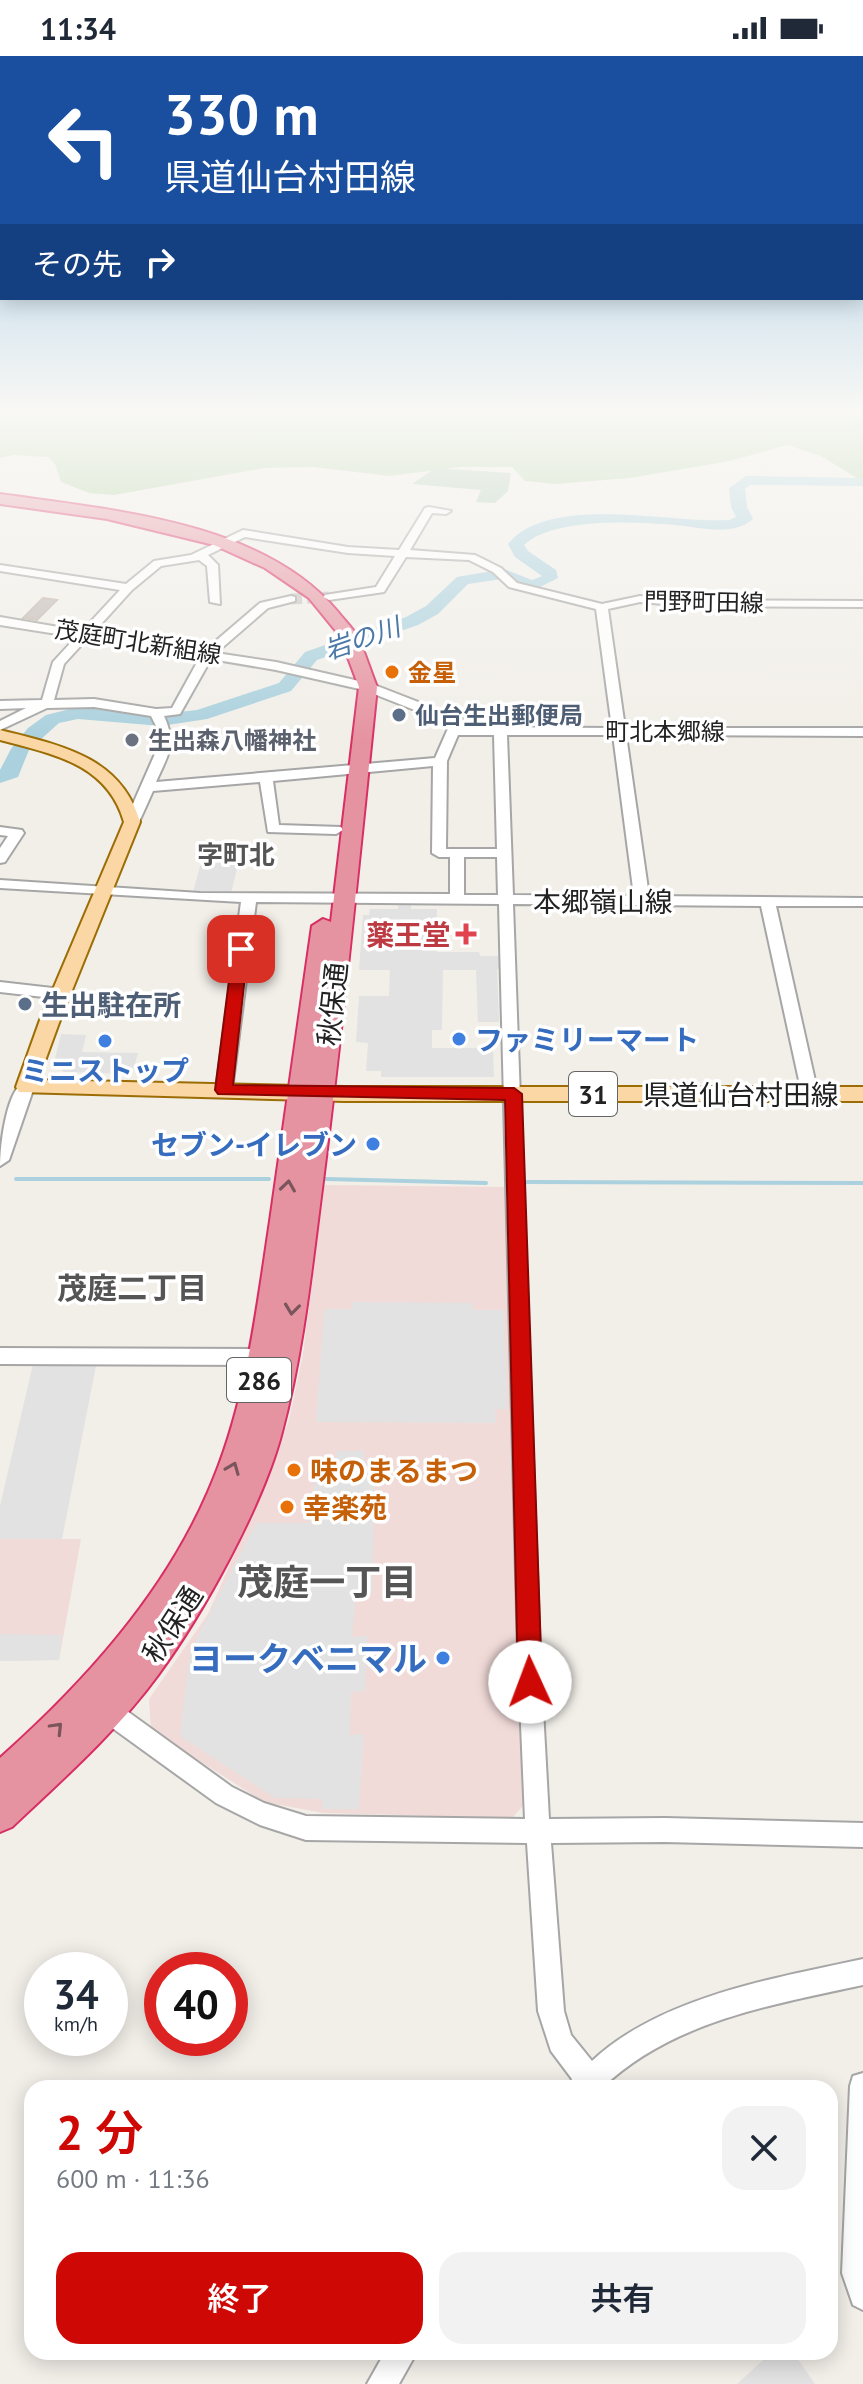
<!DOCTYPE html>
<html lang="ja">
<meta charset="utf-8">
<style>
body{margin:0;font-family:"PT Sans","Noto Sans JP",sans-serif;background:#f2f2f3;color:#1f2937;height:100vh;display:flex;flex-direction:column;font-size:30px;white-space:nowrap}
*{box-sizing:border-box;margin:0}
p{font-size:26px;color:#747a83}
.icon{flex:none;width:44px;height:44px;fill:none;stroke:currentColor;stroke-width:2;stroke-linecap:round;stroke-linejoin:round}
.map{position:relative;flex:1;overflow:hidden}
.panel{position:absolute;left:24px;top:2024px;width:814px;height:280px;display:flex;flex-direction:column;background:#fff;border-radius:24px;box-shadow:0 4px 20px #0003}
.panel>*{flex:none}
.guide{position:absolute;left:0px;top:0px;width:864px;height:244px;box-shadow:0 4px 20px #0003;background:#1a4fa0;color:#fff;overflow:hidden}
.speed{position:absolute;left:24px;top:1896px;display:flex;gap:16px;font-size:40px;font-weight:700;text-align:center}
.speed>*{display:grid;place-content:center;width:104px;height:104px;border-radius:50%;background:#fff;box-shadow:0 4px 20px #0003;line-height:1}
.speed small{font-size:20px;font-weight:400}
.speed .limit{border:12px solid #d22;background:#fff;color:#111}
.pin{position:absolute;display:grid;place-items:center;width:68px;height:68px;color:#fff;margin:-34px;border-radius:16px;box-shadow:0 4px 12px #0006}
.me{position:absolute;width:88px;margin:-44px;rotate:358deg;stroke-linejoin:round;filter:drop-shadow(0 0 6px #0008)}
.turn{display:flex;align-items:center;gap:28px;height:168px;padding:0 32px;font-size:36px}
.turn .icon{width:104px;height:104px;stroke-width:2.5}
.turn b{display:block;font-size:56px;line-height:68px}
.then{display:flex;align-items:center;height:76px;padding:0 32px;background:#0003;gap:16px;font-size:30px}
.round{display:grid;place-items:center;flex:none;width:84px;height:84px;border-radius:24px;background:#f2f2f3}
.headline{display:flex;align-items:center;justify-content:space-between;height:136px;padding:0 32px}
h1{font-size:48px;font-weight:600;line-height:60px;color:#ce0905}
.primary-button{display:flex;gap:16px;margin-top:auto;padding:16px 32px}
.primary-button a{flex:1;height:92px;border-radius:24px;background:#ce0905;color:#fff;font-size:32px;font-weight:600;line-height:92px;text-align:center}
.primary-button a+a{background:#f2f2f3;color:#1f2937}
.status{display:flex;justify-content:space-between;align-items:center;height:56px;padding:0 40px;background:#fff;direction:ltr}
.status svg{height:22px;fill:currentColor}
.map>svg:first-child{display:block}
.commercial{fill:#f1dbd9}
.forest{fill:#acd09f}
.cemetery{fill:#aacab0}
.parking{fill:#e2e2e2}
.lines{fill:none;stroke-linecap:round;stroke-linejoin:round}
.stream{stroke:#abd1de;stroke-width:4}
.river{fill:#abd1de;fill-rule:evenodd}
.building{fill:#c2bbb5;stroke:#c3b6ab;stroke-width:2}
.minor-tunnel{stroke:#c8c6c1;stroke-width:11;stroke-dasharray:11 5;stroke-linecap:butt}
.minor-casing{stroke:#a6a6a6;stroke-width:4}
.major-casing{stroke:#9c6d04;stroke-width:4}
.highway-casing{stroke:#d82e64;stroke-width:4}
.minor{fill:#fff;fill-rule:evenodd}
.major{fill:#fad7a5;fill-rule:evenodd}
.highway{fill:#e693a1;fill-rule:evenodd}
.oneway{stroke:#7a555b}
.route{fill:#ce0905;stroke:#860603;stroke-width:2}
.food-dot{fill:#e8710a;stroke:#fff;stroke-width:3}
.service-dot{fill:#5c6f8a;stroke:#fff;stroke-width:3}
.worship-dot{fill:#6b7280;stroke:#fff;stroke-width:3}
.health-dot{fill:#e0444e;stroke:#fff;stroke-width:3}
.shop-dot{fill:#3f7fe0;stroke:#fff;stroke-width:3}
.labels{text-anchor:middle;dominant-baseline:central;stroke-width:7;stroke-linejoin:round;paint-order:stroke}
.far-street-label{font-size:24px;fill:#222;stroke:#fff}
.far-food-label{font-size:24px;font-weight:bold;fill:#c56008;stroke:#fff;text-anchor:start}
.far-service-label{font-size:24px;font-weight:bold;fill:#4e5e75;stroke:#fff;text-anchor:start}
.far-worship-label{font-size:24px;font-weight:bold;fill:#5b616d;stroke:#fff;text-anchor:start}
.far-water-label{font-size:26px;font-style:italic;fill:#4c78a8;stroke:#fff}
.far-neighbourhood-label{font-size:26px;font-weight:bold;fill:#555;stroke:#fff}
.shield{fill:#fff;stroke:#646464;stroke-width:2}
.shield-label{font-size:26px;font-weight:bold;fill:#222}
.street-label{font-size:28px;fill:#222;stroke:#fff}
.health-label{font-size:28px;font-weight:bold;fill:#be3a42;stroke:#fff;text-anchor:end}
.service-label{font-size:28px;font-weight:bold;fill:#4e5e75;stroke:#fff;text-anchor:start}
.shop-label{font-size:28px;font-weight:bold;fill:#366cbe;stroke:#fff;text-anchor:start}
.food-label{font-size:28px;font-weight:bold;fill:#c56008;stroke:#fff;text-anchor:start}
.neighbourhood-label{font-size:30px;font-weight:bold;fill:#555;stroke:#fff}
.near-shop-label{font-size:34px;font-weight:bold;fill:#366cbe;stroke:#fff;text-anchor:end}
.near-neighbourhood-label{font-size:36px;font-weight:bold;fill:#555;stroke:#fff}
</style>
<div class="status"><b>11:34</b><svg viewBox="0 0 49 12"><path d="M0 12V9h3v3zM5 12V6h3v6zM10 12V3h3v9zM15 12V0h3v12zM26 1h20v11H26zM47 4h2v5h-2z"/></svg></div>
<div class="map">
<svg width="863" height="2328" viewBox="0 0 863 2328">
<rect width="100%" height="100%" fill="#f2efe9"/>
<g class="commercial">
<polygon points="324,1129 506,1131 523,1750 512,1762 323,1757 264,1746 151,1674 149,1643 208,1558 258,1445 289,1364 303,1298"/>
<polygon points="0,1483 81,1483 59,1604 0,1605"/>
</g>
<polygon class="forest" points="0,359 863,359 863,426 821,400 787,389 730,405 630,422 555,428 525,425 512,411 460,411 389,420 313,411 265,412 114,439 89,437 61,426 55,408 48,401 14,399 0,402"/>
<polygon class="cemetery" points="435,412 511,417 508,435 495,447 476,446 481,434 412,428"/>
<g class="parking">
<polygon points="204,796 241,797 231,837 193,836"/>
<polygon points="398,848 411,848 411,853 437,853 437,896 479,896 480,900 501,900 501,912 497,913 499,966 478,966 476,914 443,914 442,974 432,974 432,992 493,992 494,1021 381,1021 381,1015 366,1015 368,987 356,986 359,940 389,940 390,914 359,914 363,859 369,859 370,853 398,853"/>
<polygon points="61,978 86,979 82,996 138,997 132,1018 64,1016 54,1007"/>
<polygon points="352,1246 473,1247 473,1254 504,1254 507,1353 495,1353 496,1367 316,1366 324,1253 351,1253"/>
<polygon points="33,1308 96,1310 62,1483 0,1483 0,1450"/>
<polygon points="336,1395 364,1395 365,1407 375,1408 372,1537 356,1536 352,1581 367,1580 365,1635 351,1636 350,1679 364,1678 359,1753 322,1753 322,1743 275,1742 180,1680 190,1596 256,1467 309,1467 317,1406 335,1405"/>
<polygon points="0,1578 62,1579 59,1604 0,1605"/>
<polygon points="772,2296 793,2296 815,2328 737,2328"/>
</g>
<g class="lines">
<g class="stream">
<polyline points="16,1123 269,1123"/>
<polyline points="326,1123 486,1127"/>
<polyline points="527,1126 863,1127"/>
</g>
<path class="river" d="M746,420L863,422V430L750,429L745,433L747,451L753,463C733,481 699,471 675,469C636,466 555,461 524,489L528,495L556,514L558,522L534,534L502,523L468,528L438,558L418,569L317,604L291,635L207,663L161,670L78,663L59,667L29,694L18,721L0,727V714L11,693L28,672L46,659L78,651L161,658L197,654L279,627L305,596L406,561L426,550L457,521L504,513L532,524L542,520L515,501L508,488C549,437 672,468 729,464L736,461L731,451L729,432Z"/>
</g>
<polygon class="building" points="43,542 57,544 37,564 23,562"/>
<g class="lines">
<polyline class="minor-tunnel" points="291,543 329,541"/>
<g class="minor-casing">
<g id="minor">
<path d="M429,451L451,455L446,458L432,457L410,494L475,499L501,512L517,527L602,548L640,540L688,544L863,545V551L688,550L640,546L608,553L625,672H863V680L626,679L649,840L863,842V850H776L818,1038L816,1042H804L802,1038L761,850L513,848L540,1598L549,1763L665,1762L863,1767V1791L665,1786L551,1787L564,1955L571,1979L592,2005C660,1941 775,1922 863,1903V1929C771,1949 672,1965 602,2032H568L572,2023L551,1995L538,1955L527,1787L306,1784L260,1769L216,1747L93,1658L89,1650L93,1642L101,1639L109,1642L232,1731L264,1747L306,1760L525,1763L518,1598L499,848L256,846L232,1034L224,1040L216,1034L241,846L0,832V824L200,837L450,838V801H439L432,797L433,710L273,725L279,769L341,771L343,774L336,778L268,776L260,726L153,735L139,766L132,770L125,766L158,691L159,676L151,660L94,651L47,652L0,674V665L26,652L0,653V645L42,644L53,606L76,581L0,569V561L82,575L120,534L0,515V509L126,528L154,505L191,499L243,474L348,491L399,494L425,452ZM245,481L348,497L395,500L376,531L325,539L323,541L329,544L384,536L406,501L469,504L493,516L509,531L596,553L612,672L461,671L462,663L372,628L276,606L216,597L268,552L295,545V541L291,540L260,547L204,595L93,577L132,534L161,510L199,504L207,510L210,546L220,548L218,509L208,499ZM87,583L200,601L172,652L156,653L94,643L54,644L64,608ZM211,603L276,614L364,634L450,668L435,702L156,726C168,699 177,688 164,660L180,658ZM458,679H494L497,793H446L447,705ZM507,679H613L634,840L513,839ZM464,801H497L498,839H464Z"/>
<polygon points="0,771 22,774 24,777 5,806 0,807 0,792 8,780 0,779"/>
<polygon points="0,926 61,933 69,938 61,943 0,936"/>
<path d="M26,1025L34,1031L9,1104L0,1110C0,1091 6,1032 26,1025Z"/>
<polygon points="0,1292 263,1293 270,1296 273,1301 270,1306 263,1309 0,1308"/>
<polygon points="863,2017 863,2254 853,2249 842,2217 850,2030 853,2020"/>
<polygon points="385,2296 417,2296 399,2328 367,2328"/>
</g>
</g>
<g class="major-casing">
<path id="major" d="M0,674C59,689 121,700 140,766L60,964L38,1024L344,1031H863V1045H344L19,1036L16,1031L40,964L124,766C107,707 52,698 0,684Z"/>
</g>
<g class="highway-casing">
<path id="highway" d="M0,438C111,454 262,465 338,556C344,564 352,571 357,580C365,596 370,614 377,631C360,796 344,961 323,1125C312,1209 304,1294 282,1376C263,1449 203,1558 158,1619C117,1675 63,1723 12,1771L0,1776V1702C83,1628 163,1540 208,1436C246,1350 256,1257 270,1165C284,1066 298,968 312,870L323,863L331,866L359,631L340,580L309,542L265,512L214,489L107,463L0,448Z"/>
</g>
<use href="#minor" class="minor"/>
<use href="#major" class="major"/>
<use href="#highway" class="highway"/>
</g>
<defs><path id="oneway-chevron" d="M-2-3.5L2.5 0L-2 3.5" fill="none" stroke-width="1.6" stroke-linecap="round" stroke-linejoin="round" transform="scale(2)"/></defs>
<g class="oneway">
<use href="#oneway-chevron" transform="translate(288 1130) rotate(-82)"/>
<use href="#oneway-chevron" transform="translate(292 1253) rotate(97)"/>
<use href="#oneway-chevron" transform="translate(233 1412) rotate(-68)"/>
<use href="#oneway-chevron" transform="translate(57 1672) rotate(-46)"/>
</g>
<linearGradient id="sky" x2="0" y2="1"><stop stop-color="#8fc0e4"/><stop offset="0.52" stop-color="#f9f8f5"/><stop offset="1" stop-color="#f9f8f5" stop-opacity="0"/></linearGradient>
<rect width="863" height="684" fill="url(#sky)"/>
<polygon class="route" points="241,888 248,893 233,1029 514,1032 522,1038 542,1626 538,1633 530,1636 522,1633 518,1626 505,1044 218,1038 215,1034 233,893"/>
<g class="food-dot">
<circle cx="392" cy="616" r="8"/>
<circle cx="294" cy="1414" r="8"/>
<circle cx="287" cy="1451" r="8"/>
</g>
<g class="service-dot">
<circle cx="399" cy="659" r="8"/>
<circle cx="25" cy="948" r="8"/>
</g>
<circle class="worship-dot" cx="132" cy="684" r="8"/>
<path class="health-dot" d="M462 866h8v8h8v8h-8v8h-8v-8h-8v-8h8z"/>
<g class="shop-dot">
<circle cx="459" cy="983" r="8"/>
<circle cx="105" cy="985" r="8"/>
<circle cx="373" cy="1088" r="8"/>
<circle cx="443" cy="1602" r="8"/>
</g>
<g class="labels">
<g class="far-street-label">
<text transform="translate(704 546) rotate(1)">門野町田線</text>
<text transform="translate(138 586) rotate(9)">茂庭町北新組線</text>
<text x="665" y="675">町北本郷線</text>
</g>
<g class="far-food-label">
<text x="408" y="616">金星</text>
</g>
<g class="far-service-label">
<text x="415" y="659">仙台生出郵便局</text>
</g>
<g class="far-worship-label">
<text x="148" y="684">生出森八幡神社</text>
</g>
<g class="far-water-label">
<text transform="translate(362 582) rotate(-19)">岩の川</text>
</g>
<g class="far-neighbourhood-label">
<text x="236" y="798">字町北</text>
</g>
<g class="shield">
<rect x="569" y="1016" width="48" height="44" rx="6"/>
<rect x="227" y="1302" width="64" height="44" rx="6"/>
</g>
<g class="shield-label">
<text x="593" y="1038">31</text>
<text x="259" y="1324">286</text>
</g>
<g class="street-label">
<text x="603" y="845">本郷嶺山線</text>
<text transform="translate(332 948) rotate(-84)">秋保通</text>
<text x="741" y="1038">県道仙台村田線</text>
<text transform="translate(172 1568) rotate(-57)">秋保通</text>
</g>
<g class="health-label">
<text x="450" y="878">薬王堂</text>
</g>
<g class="service-label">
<text x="41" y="948">生出駐在所</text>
</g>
<g class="shop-label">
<text x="475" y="983">ファミリーマート</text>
<text x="105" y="1014" text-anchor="middle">ミニストップ</text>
<text x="357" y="1088" text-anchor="end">セブン-イレブン</text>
</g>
<g class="food-label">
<text x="310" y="1414">味のまるまつ</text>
<text x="303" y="1451">幸楽苑</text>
</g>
<g class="neighbourhood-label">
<text x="132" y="1231">茂庭二丁目</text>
</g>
<g class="near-shop-label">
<text x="427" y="1602">ヨークベニマル</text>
</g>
<g class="near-neighbourhood-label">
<text x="327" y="1525">茂庭一丁目</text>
</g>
</g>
</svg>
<div class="speed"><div>34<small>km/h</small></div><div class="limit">40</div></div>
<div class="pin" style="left:241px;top:893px;background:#d93025"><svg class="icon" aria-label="arrive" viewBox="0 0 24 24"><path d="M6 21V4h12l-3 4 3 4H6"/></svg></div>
<svg class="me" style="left:530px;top:1626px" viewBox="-20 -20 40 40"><circle r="19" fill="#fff"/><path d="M0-13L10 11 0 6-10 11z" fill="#ce0905"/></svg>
<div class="guide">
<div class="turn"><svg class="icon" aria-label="left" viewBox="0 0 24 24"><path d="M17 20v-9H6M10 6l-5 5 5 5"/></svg><div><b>330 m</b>県道仙台村田線</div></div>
<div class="then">その先<svg class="icon" aria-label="right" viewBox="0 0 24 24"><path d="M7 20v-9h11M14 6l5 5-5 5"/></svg></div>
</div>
<section class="panel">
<div class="headline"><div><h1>2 分</h1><p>600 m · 11:36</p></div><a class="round"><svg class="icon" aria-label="close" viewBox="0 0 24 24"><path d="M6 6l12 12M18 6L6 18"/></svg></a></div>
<div class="primary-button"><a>終了</a><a>共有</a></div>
</section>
</div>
